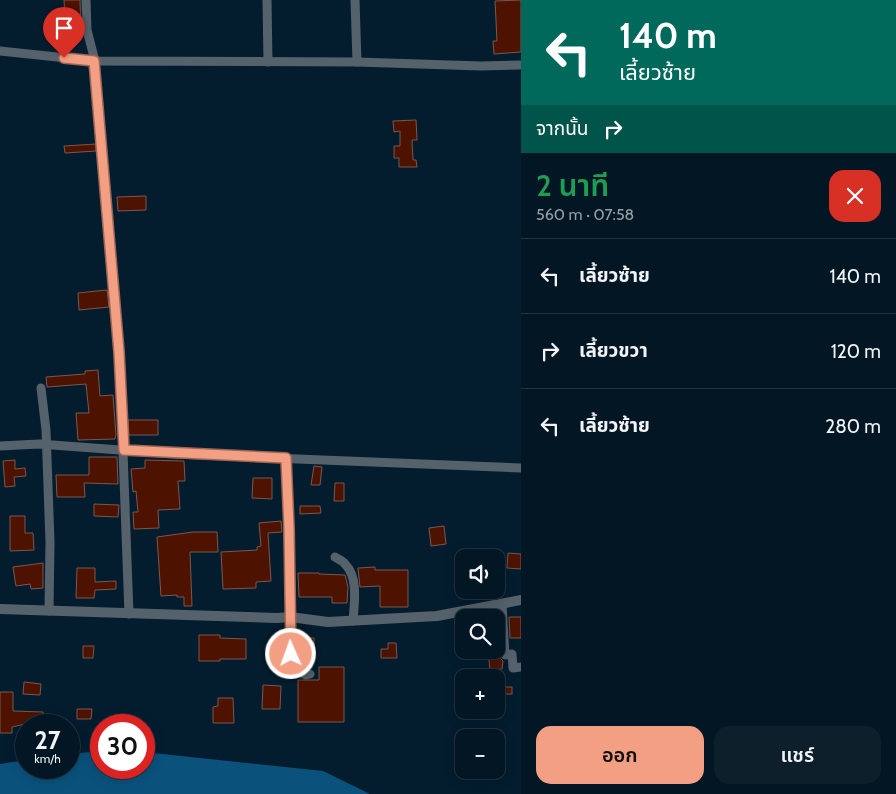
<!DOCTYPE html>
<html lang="th">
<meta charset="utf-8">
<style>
body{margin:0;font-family:Cabin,"Noto Sans Thai",sans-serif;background:#0c1f2b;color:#f1f3f6;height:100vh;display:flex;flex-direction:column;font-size:19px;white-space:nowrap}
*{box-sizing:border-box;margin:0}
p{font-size:16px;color:#969fa6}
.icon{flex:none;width:28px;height:28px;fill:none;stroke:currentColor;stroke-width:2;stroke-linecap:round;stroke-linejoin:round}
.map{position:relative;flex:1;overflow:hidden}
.drawer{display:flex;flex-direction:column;background:#021623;width:375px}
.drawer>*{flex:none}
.hud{background:#00695c;color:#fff;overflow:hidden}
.buttons{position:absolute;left:455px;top:549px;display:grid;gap:10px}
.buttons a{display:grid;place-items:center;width:50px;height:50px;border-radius:10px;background:#021623;box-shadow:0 2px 12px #0003,0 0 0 1px #233541;font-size:25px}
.speed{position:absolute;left:15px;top:714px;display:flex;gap:10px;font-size:25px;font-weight:700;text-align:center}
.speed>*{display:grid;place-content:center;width:65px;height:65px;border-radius:50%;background:#021623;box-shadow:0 2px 12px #0003,0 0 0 1px #233541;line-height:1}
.speed small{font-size:12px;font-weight:400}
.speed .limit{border:8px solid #d22;background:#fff;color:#111}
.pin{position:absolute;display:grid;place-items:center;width:42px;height:42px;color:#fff;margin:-51px -21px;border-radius:50% 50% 50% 0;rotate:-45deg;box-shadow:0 0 5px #0007}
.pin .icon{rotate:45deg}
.me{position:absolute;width:55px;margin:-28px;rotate:358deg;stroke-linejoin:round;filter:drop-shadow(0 0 4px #0008)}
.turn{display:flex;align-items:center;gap:18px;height:105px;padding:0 15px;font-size:22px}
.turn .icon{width:65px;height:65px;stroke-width:2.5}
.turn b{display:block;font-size:35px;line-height:42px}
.then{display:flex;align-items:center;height:48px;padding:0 15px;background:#0003;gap:10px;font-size:19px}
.round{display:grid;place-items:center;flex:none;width:52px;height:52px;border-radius:15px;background:#0c1f2b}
.overview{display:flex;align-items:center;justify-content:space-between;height:85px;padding:0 15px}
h1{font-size:30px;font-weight:600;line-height:38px;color:#1e9e55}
.action{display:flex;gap:10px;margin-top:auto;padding:10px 15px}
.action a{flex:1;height:58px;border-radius:15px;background:#f39f83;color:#111;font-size:20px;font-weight:600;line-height:58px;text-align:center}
.action a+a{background:#0c1f2b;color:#f1f3f6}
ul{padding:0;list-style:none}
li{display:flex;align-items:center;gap:15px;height:75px;padding:0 15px;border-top:1px solid #233541}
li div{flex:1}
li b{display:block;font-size:19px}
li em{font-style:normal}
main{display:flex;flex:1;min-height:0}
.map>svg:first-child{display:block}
.water{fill:#0a527c}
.building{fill:#4e1300;stroke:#79584e}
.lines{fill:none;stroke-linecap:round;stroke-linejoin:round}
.minor{stroke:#56626b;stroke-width:9}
.tertiary{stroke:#56626b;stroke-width:10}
.route-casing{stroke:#9e6755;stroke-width:12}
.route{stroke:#f39f83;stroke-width:9}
</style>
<main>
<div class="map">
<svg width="521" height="794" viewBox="0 0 521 794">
<rect width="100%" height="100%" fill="#031d2f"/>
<polygon class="water" points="101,751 101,768 144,768 144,752 323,771 370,794 0,794 0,764 26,760 26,768 69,768 69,754"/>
<g class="building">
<polygon points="64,0 80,0 81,34 59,35 57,17 65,16"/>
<polygon points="521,0 521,52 494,54 493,41 497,41 495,1"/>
<polygon points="416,120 417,140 412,140 413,160 416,160 417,167 399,167 399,158 394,158 394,146 400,146 400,131 394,132 393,121"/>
<polygon points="96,144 96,151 65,153 64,146"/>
<polygon points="146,196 146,210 118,211 117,197"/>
<polygon points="107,290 109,307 79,310 78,293"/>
<polygon points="98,370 100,396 113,395 116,435 115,439 78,440 76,413 89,413 86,384 47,387 46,377 85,374 85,371"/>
<polygon points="128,420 158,420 158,435 129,435"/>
<polygon points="89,457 117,457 118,484 84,483 85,497 57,497 56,475 89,475"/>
<polygon points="15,460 15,469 25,468 26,476 14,477 15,486 5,487 3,461"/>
<polygon points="145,460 184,461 185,481 178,481 180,509 158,510 159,528 134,529 133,512 138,512 136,491 133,492 131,469 145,468"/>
<polygon points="314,466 322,467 320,485 311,485"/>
<polygon points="253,478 272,478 272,499 252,498"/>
<polygon points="335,483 344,483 344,501 334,501"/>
<polygon points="94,504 119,505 118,517 94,516"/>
<polygon points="300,506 320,506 321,513 300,514"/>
<polygon points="10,516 25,516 25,533 33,533 34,550 10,551"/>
<polygon points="281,521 282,532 268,533 271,581 256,582 256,588 223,589 221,552 257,550 257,547 261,546 259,523"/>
<polygon points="444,526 446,544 431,546 429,528"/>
<polygon points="193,532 217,532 218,552 190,552 192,606 184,606 184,597 177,597 177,595 161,596 157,537"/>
<polygon points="508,553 521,554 521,569 507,568"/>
<polygon points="43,563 43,588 31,589 30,584 16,586 13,567"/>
<polygon points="375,567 375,570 408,570 408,607 380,607 380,586 360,587 358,568"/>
<polygon points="77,568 95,568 95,582 116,581 116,589 95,590 94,598 76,598"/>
<polygon points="298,573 319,573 319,574 345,575 348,587 347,603 332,603 332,597 299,597"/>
<polygon points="509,617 521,617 521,638 510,638"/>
<polygon points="199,635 220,635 220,638 246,639 246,659 220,659 220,661 199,661"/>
<rect x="298" y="638" width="16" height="15"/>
<polygon points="388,643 396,643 397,658 381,658 381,649 388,649"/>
<polygon points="83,646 94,646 93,658 83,658"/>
<polygon points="488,650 498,650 500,658 503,661 502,669 490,670"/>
<polygon points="319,667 344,667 344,722 298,722 298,680 319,680"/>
<polygon points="24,682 41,684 40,695 23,694"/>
<polygon points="263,685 281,686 280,709 262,709"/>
<rect x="497" y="687" width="15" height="7"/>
<polygon points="0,692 13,692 13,711 43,712 43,725 30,725 30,723 12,727 12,733 0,733"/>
<polygon points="218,698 233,698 234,723 213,723 213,707 218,706"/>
<polygon points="77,709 92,709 91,719 77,719"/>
</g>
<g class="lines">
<g class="minor">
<polyline points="86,0 87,30 95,61 102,146 120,371 129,614"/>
<polyline points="267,0 268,62"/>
<polyline points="355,0 357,62"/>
<polyline points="0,51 95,61 357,62 481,66 521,65"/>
<polyline points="41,388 46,430 50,542 49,611"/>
<polyline points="0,446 39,444 174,454 521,468"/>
<polyline points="286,458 289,528 291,654 293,668 306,675 310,674"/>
<path d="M335,557C338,559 343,561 345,564C359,578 354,604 353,621"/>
<polyline points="502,604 505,655 512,654 513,668 521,667"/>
</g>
<polyline class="tertiary" points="0,609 277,618 290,617 328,622 437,616 521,600"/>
</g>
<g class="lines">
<g class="route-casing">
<polyline id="route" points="64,58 94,61 119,352 124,450 286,458 289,528 291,654"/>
</g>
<use href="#route" class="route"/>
</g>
</svg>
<div class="buttons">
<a><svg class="icon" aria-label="sound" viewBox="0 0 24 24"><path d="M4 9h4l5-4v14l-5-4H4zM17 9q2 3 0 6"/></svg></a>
<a><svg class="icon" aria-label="search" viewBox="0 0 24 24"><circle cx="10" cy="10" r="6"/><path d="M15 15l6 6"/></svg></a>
<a>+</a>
<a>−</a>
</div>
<div class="speed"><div>27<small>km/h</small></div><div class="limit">30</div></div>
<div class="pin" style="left:64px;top:58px;background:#d93025"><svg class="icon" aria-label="arrive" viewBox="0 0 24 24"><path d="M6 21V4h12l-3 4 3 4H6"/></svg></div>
<svg class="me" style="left:291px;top:654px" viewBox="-20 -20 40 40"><circle r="17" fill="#f39f83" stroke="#fff" stroke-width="3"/><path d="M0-11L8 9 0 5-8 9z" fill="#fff"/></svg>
</div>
<section class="drawer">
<div class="hud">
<div class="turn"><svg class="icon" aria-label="left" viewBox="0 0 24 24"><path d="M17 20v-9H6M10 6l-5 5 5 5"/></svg><div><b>140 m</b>เลี้ยวซ้าย</div></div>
<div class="then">จากนั้น<svg class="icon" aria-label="right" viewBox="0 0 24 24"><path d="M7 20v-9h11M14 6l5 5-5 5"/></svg></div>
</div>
<div class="overview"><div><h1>2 นาที</h1><p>560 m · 07:58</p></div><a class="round" style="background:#d93025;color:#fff"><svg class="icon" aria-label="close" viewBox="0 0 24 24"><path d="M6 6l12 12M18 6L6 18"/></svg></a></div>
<ul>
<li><svg class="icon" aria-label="left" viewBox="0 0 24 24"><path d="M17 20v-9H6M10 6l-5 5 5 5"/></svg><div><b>เลี้ยวซ้าย</b></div><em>140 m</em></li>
<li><svg class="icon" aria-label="right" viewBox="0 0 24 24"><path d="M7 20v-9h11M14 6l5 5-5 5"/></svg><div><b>เลี้ยวขวา</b></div><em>120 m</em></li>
<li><svg class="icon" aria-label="left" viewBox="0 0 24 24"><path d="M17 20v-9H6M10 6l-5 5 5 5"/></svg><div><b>เลี้ยวซ้าย</b></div><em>280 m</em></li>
</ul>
<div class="action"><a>ออก</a><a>แชร์</a></div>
</section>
</main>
